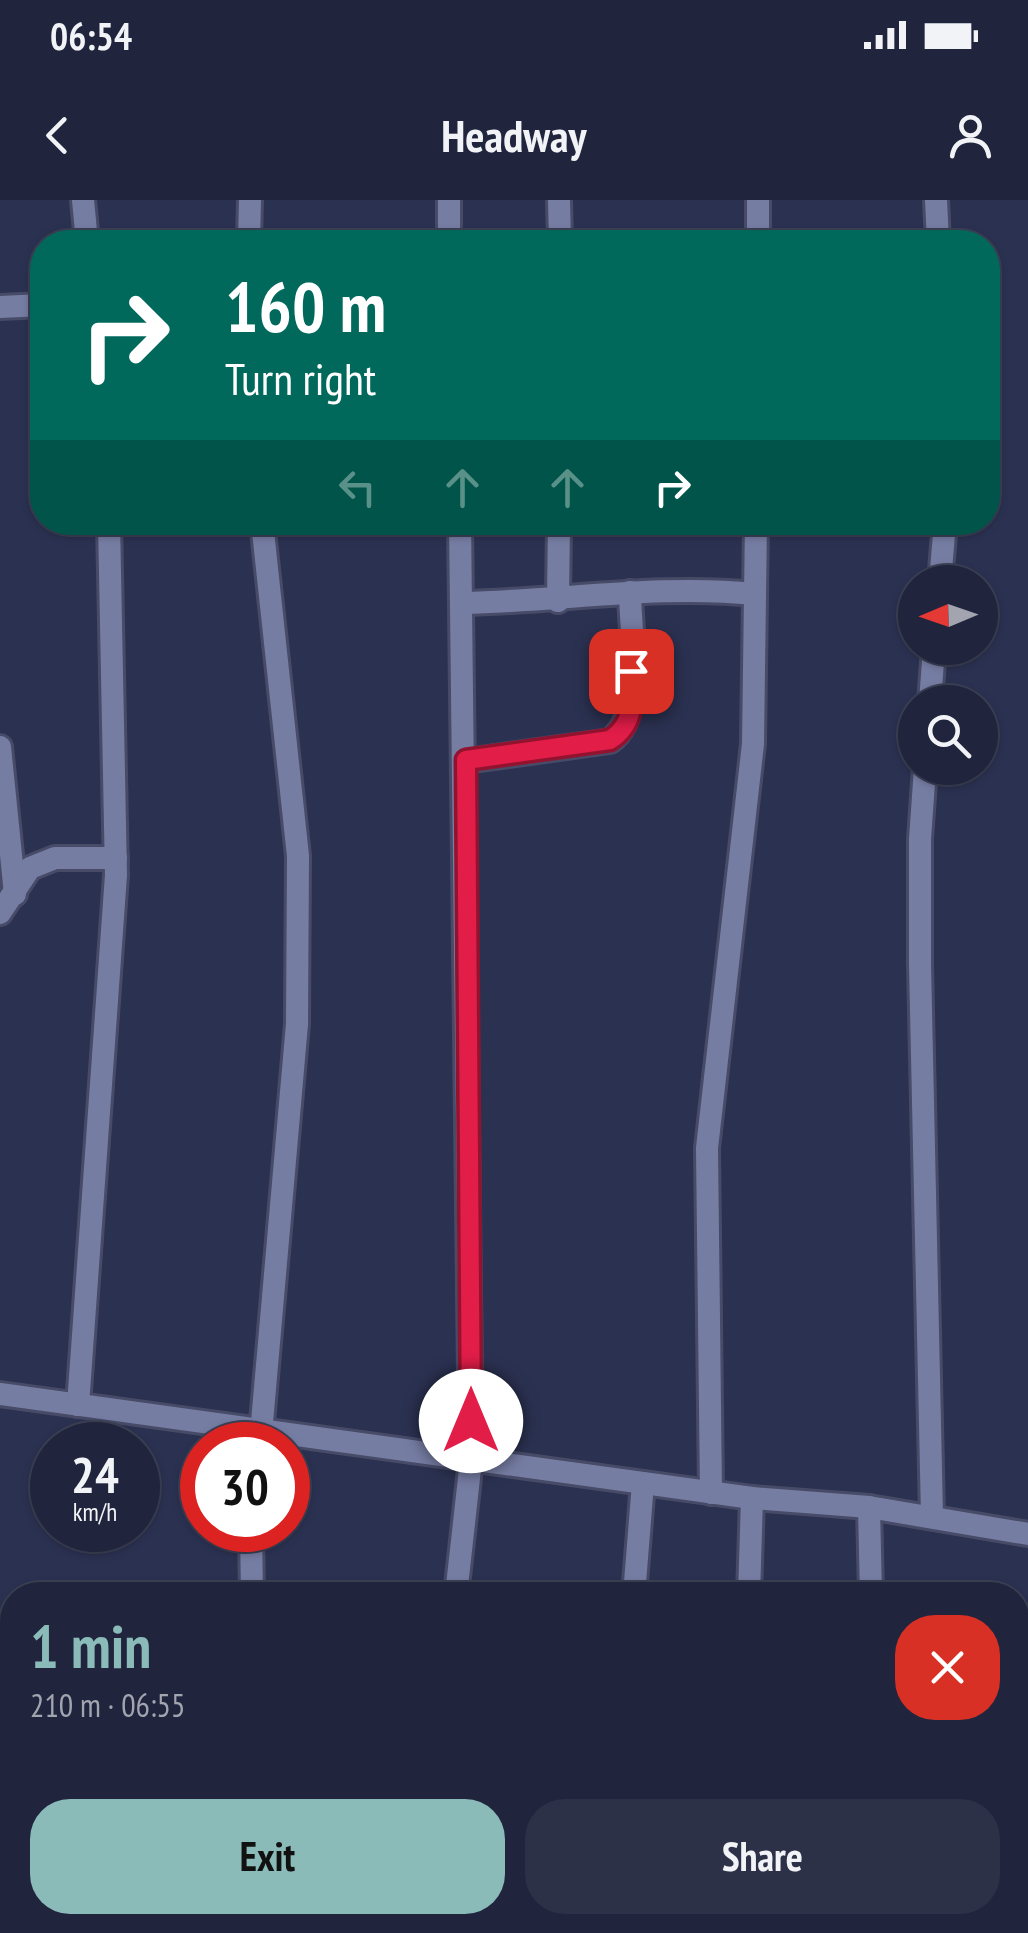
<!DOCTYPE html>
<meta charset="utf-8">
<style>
body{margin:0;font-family:"PT Sans Narrow",sans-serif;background:#2d3148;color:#f1f3f6;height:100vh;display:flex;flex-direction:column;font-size:38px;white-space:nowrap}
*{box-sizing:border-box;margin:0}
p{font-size:32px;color:#a2a5b0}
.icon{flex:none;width:55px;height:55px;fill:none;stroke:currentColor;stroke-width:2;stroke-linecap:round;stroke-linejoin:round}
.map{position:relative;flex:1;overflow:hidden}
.details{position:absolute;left:0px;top:1382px;width:1030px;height:352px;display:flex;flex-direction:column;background:#20253d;border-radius:40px 40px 0 0;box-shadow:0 2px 8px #0004,0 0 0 2px #3d4257}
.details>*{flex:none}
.top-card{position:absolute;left:30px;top:30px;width:970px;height:305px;border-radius:40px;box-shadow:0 2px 8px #0004,0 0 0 2px #3d4257;background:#00695c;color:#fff;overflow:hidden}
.needle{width:65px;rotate:268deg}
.fabs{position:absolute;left:898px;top:365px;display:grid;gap:20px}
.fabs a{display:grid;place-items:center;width:100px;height:100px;border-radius:50%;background:#20253d;box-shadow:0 2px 8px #0004,0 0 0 2px #3d4257;font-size:50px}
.speed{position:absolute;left:30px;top:1222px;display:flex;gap:20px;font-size:50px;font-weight:700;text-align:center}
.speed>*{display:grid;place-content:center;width:130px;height:130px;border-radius:50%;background:#20253d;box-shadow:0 2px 8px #0004,0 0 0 2px #3d4257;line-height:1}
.speed small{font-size:25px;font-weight:400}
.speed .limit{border:15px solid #d22;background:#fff;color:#111}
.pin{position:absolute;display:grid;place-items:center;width:85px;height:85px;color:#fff;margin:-42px;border-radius:20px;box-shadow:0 5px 15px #0006}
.me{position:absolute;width:110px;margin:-55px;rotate:0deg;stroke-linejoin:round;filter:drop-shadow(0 0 8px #0008)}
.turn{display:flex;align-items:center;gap:35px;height:210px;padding:0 30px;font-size:45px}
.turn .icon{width:130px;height:130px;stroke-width:2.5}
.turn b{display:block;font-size:70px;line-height:85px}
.lanes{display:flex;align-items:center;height:95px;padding:0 30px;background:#0003;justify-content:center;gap:50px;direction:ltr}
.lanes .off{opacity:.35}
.round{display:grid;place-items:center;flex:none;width:105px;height:105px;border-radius:40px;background:#2d3148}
.overview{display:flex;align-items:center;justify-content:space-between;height:170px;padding:0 30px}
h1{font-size:60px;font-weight:700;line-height:75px;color:#8bbbb9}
.cta{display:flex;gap:20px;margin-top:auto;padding:20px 30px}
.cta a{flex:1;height:115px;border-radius:40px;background:#8bbbb9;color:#111;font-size:40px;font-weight:700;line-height:115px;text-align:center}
.cta a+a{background:#2d3148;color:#f1f3f6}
.status{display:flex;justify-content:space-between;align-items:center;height:70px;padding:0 50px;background:#20253d;direction:ltr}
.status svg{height:28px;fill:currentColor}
header{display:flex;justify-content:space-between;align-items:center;height:130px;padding:0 30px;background:#20253d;font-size:45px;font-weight:700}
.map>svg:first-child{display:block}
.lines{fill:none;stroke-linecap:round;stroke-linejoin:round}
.street-casing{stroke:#474b67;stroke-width:28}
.secondary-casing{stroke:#474b67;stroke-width:30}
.street{stroke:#767da3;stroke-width:22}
.secondary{stroke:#8d8a80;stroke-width:25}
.route-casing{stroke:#92132f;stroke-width:25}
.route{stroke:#e11d48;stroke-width:18}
</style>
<div class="status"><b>06:54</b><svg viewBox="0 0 49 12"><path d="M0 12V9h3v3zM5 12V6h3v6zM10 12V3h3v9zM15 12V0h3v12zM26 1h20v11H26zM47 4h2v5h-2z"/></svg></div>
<header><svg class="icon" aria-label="back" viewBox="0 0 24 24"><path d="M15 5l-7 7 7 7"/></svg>Headway<svg class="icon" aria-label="person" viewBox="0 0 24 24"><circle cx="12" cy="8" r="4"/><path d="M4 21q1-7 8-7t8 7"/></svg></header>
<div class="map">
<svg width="1028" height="1733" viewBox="0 0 1028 1733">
<rect width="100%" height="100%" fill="#2b3151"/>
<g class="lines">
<g class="street-casing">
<g id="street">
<polyline points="83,0 87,42"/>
<polyline points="449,0 449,42"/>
<polyline points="559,0 560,42"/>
<polyline points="936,0 938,42"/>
<polyline points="249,42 250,0"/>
<polyline points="758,42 758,0"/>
<polyline points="0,107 42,105"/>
<polyline points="940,382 945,322"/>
<polyline points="558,401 559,322"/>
<path d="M464,403C562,401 658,384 755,394"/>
<polyline points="930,502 934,448"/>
<polyline points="0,547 15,694"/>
<path d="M466,561L610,541C646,516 630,433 630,392"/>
<polyline points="925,568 920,639 920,764 932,1316"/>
<polyline points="0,713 30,668 55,658 116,658"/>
<polyline points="0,1194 752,1298 869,1307 1028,1334"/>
<polyline points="78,1205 116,675 109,322"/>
<polyline points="260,1245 297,824 298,656 262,322"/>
<polyline points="711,1293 707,948 753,544 756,322"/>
<polyline points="869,1307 871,1395"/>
<polyline points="251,1330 252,1395"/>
<polyline points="456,1395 471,1260 460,322"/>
<polyline points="634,1395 643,1283"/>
<polyline points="749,1395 752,1298"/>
<polyline points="0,1435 12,1436"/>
<polyline points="147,1733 148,1722"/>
<polyline points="928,1733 928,1722"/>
</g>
</g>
<g class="secondary-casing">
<g id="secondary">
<polyline points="0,1720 12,1720"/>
<polyline points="229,1722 289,1722"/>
<polyline points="404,1722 623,1726 698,1733"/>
</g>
</g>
<use href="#street" class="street"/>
<use href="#secondary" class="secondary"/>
</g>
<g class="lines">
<g class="route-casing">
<path id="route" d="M471,1221L466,560L610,540C636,523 632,499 631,471"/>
</g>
<use href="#route" class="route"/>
</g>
</svg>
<div class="fabs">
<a><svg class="needle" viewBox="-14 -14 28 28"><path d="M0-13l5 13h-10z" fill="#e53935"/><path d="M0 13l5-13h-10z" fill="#a2a5b0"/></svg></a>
<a><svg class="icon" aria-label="search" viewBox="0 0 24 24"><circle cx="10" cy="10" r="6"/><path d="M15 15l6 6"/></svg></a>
</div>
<div class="speed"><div>24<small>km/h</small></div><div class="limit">30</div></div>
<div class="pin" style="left:631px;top:471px;background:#d93025"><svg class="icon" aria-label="arrive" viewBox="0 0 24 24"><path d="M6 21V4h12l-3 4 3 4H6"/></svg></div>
<svg class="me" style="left:471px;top:1221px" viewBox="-20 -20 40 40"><circle r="19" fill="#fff"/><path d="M0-13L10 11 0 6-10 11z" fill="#e11d48"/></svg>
<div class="top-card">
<div class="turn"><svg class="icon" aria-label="right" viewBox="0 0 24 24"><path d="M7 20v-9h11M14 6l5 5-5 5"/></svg><div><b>160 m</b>Turn right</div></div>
<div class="lanes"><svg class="icon off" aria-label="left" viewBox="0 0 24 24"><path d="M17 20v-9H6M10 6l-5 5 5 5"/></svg><svg class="icon off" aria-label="ahead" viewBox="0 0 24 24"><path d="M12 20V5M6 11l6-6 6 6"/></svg><svg class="icon off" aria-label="ahead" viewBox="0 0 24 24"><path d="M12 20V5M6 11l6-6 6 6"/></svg><svg class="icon" aria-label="right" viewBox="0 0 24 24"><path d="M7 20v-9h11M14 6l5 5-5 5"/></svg></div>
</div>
<section class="details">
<div class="overview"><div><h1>1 min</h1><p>210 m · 06:55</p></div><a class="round" style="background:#d93025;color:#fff"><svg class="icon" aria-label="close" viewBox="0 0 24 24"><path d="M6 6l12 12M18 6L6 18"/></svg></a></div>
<div class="cta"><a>Exit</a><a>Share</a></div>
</section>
</div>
